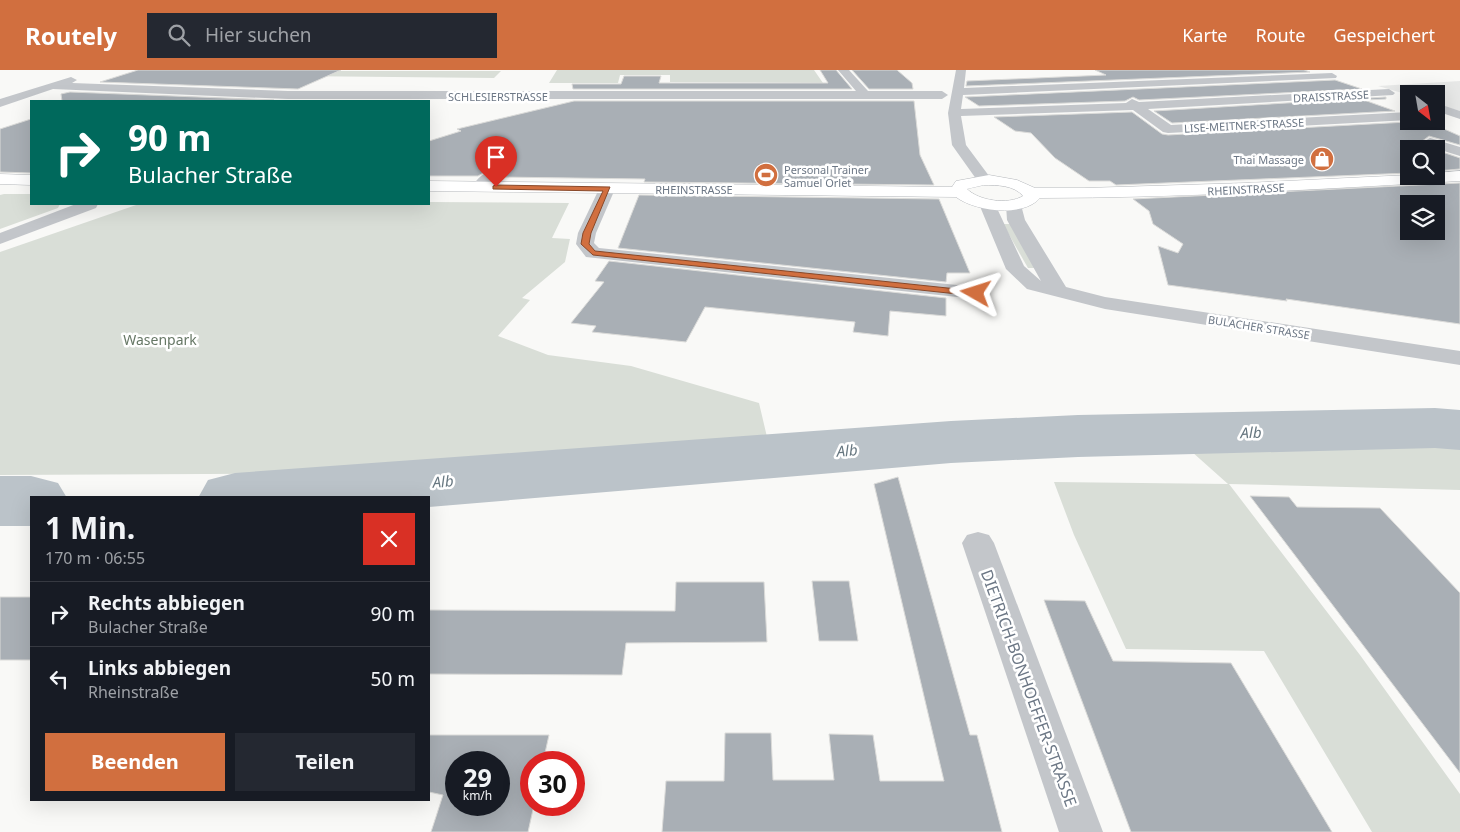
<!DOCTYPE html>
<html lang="de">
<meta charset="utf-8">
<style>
body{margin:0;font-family:"Noto Sans",sans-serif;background:#242831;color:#f1f3f6;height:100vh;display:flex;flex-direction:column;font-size:19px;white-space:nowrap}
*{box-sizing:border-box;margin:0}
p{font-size:16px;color:#9ea1a6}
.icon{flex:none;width:28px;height:28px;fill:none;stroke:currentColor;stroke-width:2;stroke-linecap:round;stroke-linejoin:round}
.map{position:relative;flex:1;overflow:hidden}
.panel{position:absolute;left:30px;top:426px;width:400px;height:305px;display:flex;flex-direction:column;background:#171b24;border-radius:0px;box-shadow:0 5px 20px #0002}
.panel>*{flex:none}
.guide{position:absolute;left:30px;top:30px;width:400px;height:105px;border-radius:0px;box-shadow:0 5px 20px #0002;background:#00695c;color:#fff;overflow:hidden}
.needle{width:32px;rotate:149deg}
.tools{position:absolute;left:1400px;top:15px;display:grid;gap:10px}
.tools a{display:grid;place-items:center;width:45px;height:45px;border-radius:0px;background:#171b24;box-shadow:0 5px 20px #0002;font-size:25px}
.speed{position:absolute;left:445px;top:681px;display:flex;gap:10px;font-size:25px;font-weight:700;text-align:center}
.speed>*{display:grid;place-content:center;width:65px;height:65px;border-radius:50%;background:#171b24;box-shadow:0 5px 20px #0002;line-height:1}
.speed small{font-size:12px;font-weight:400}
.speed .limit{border:8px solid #d22;background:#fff;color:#111}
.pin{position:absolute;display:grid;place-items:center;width:42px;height:42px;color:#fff;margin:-51px -21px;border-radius:50% 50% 50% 0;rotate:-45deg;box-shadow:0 0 5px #0007}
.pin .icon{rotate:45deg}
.me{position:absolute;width:55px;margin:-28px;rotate:276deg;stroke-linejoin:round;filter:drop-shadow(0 0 4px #0008)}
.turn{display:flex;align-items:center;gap:18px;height:105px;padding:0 15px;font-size:22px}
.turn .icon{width:65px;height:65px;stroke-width:2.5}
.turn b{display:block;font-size:35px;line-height:42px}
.round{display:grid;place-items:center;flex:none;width:52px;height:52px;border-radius:0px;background:#242831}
.headline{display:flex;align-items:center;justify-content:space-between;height:85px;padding:0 15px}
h1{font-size:30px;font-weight:700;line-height:38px}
.action{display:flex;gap:10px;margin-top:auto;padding:10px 15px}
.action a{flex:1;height:58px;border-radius:0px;background:#d16f3f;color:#fff;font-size:20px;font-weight:700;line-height:58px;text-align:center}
.action a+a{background:#242831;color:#f1f3f6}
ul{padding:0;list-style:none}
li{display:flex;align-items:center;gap:15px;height:65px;padding:0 15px;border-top:1px solid #363941}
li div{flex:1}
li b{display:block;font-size:19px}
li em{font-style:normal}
header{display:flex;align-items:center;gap:30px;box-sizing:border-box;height:70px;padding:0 25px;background:#d16f3f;color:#fff}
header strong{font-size:24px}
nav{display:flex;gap:28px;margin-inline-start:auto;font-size:18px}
.search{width:350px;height:45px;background:#242831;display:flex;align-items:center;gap:12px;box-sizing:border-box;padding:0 18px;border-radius:0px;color:#9ea1a6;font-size:19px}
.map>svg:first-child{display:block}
.built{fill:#e7e8e7}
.green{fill:#d9ded7}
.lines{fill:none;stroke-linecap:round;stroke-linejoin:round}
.river{fill:#bbc3c9;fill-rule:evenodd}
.building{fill:#a9afb5;stroke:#dbdbd9;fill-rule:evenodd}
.major-casing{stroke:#b5b8bc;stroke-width:1}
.minor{fill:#c3c6ca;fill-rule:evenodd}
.major{fill:#fff;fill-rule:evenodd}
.route{fill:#d16f3f;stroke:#884829}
.labels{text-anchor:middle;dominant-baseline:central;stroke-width:5;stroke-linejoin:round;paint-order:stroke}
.far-street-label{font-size:11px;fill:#6c7785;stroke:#fff}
.far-poi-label{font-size:11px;fill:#6c7785;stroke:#fff;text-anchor:end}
.park-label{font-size:14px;fill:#677866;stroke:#fff}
.water-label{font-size:15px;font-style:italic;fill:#677780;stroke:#fff}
.near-street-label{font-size:16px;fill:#6c7785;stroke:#fff}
</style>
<header>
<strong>Routely</strong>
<div class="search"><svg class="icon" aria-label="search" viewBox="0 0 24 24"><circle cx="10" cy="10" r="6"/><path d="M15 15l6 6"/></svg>Hier suchen</div>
<nav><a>Karte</a><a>Route</a><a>Gespeichert</a></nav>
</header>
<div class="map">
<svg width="1460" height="762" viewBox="0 0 1460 762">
<rect width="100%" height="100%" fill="#f9f9f7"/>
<polygon class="built" points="1460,11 1460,41 1436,34 1436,24 1409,24 1409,25 1378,16"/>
<g class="green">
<polygon points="557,0 814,0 823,13 670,12 670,5 620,5 618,13 549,13"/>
<polygon points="301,1 501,1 494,8 293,6"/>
<polygon points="4,124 31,124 31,134 60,134 58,138 0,159 0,125"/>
<polygon points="429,132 569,133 552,168 570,169 565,192 522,228 530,230 498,266 548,285 631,296 759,333 767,367 425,403 0,405 0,182 139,134 429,134"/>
<polygon points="1003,154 1013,154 1038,198 1028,198"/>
<polygon points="1460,357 1460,420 1229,414 1360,585 1460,724 1460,762 1372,762 1264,581 1126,579 1074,465 1054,412 1228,414 1182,373 1458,363"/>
</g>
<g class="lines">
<g class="river">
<polygon points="1435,338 1460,340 1460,380 1435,378 1078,387 951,393 429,437 429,428 198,428 208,410 235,403 951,351 1078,345"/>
<polygon points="0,406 31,406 58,413 67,428 31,428 31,456 0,456"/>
</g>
</g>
<g class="building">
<polygon points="138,0 341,0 298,19 100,12"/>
<polygon points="820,0 836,0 852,19 573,19 572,14 621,14 624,6 661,6 659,13 828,13"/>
<polygon points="852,0 897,0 912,13 913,19 869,19"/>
<polygon points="1095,0 1304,0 1310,2 966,16 967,11 1106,5"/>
<polygon points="1335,10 1362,19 1139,30 1133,27 1125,31 979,36 965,27"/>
<polygon points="70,22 274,30 62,31 61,24"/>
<polygon points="1386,27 1386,29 1364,30 1395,41 1172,53 1154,41"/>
<polygon points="574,31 914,31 920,85 934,115 644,112 645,109 499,107 495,102 488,100 478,106 429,106 429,71 461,61 457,59"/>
<polygon points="1132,42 1162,64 1168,65 1426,51 1460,66 1460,75 1429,66 1421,72 1423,76 1431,79 1409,79 1409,103 1116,115 1110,111 1089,111 1055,88 1031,63 1015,61 994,47"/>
<polygon points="31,49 31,103 0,102 0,59"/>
<polygon points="1436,80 1460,88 1460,99 1436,101"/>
<path d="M1460,113V254L1286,229L1287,231L1168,215L1158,176L1178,183L1183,174L1153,154L1149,141L1133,129ZM1409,134H1436V161H1409Z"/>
<polygon points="639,125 939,129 970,203 947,203 946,212 618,178"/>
<polygon points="609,191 946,228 946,246 890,241 888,266 853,262 855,252 705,237 686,272 592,262 596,256 571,253 604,212 595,211"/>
<polygon points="898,407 970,665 977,665 1002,762 662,762 666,711 724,711 725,663 771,663 773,710 834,710 829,664 873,665 880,711 944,711 874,414"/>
<polygon points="1250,426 1289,427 1297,437 1380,438 1460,523 1460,703"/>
<polygon points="812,511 849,511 858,571 819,571"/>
<polygon points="676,512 764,512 767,572 626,573 622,605 429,604 429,540 675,541"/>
<rect x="0" y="527" width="31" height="63"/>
<polygon points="1044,530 1085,531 1113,591 1231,593 1332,762 1131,762"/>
<path d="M429,665H549L543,692H531V735H534L528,762H431L443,725L429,722ZM456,692H499V735H456Z"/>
</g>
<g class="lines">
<g class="major-casing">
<g id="major">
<path d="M1460,101V111C1320,119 1180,128 1040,128C1023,148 974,141 956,127L429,121V111L952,117L956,111L989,105L1017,110L1035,118H1085L1246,113L1409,105V106H1436V103ZM984,115C997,115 1014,115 1023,126C1008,135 979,131 967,119Z"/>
<polygon points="0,104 31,105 31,115 0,114"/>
</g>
</g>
<g class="minor">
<polygon points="838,0 849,0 868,21 942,21 948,25 942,29 288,29 53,19 0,37 0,29 71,7 77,10 72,13 288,21 856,21"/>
<polygon points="956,0 966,0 964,18 1332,3 1337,6 1336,8 963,25 961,39 1126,33 1132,29 1139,32 1389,19 1395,23 1393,25 1148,39 1171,55 1409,42 1409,50 1168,63 1163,62 1133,40 961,46 966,75 992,110 989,113 979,113 952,75 948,43"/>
<polygon points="1436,33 1460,41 1460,49 1436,41"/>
<polygon points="1430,68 1460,77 1460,86 1425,75 1423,72"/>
<path d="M489,102L494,104L497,107L485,120H473L471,117C476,111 481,104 489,102Z"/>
<polygon points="607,114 613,116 615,119 596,163 594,173 599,178 976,217 983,219 986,223 983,227 976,229 586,187 576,174 578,163 599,119 601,116"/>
<polygon points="987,129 993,130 995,134 1024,196 1041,211 1007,150 1006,135 1008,131 1020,131 1025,150 1066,217 1105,227 1460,281 1460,295 1105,239 1027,219 1006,199 979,134 981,130"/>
<polygon points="76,134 98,134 96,138 0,174 0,163"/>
<polygon points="978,462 989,465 994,473 1103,762 1059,762 962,473 967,465"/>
</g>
<use href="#major" class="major"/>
</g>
<polygon class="route" points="496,115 610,117 591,163 589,174 595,181 976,221 980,223 976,226 593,185 581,174 583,163 603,121 493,119 493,116"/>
<defs>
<g id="shop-disc" transform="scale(1.25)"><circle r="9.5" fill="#d16f3f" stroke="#fff"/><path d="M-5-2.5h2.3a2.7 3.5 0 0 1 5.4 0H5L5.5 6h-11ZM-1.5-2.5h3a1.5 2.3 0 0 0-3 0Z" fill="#fff"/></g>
<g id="stadium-disc" transform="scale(1.25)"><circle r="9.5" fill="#d16f3f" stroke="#fff"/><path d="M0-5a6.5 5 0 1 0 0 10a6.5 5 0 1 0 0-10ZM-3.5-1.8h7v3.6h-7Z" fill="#fff"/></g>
</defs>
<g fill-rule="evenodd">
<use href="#shop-disc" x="1322" y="89"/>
<use href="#stadium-disc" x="766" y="105"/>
</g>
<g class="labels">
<g class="far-street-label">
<text x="498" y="26">SCHLESIERSTRASSE</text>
<text transform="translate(1331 26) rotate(-3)">DRAISSTRASSE</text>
<text transform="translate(1244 55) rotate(-3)">LISE-MEITNER-STRASSE</text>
<text x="694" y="119">RHEINSTRASSE</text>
<text transform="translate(1246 119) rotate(-3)">RHEINSTRASSE</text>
<text transform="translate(1259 257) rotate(9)">BULACHER STRASSE</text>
</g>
<g class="far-poi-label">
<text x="1304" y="89">Thai Massage</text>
<text x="784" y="99" text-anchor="start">Personal Trainer<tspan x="784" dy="13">Samuel Orlet</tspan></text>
</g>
<g class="park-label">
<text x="160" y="269">Wasenpark</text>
</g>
<g class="water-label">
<text transform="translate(1251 362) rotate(-1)">Alb</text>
<text transform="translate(847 380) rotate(-4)">Alb</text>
<text transform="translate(443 411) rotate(-4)">Alb</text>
</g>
<g class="near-street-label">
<text transform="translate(1029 618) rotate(70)">DIETRICH-BONHOEFFER-STRASSE</text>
</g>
</g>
</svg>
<div class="tools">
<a><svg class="needle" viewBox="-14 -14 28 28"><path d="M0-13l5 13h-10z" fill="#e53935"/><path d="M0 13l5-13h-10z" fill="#9ea1a6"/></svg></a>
<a><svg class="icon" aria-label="search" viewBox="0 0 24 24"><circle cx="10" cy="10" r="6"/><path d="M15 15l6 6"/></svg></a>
<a><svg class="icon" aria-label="layers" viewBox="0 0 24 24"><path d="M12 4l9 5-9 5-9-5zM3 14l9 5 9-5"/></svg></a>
</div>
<div class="speed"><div>29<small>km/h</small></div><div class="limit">30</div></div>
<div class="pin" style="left:496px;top:117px;background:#d93025"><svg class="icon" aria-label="arrive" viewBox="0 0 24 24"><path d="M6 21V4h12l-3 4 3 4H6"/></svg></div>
<svg class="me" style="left:976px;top:223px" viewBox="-20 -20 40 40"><path d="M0-17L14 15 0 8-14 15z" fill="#d16f3f" stroke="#fff" stroke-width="4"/></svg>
<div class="guide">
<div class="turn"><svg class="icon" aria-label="right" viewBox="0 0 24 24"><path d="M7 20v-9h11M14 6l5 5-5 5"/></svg><div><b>90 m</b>Bulacher Straße</div></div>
</div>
<section class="panel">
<div class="headline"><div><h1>1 Min.</h1><p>170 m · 06:55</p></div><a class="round" style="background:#d93025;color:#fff"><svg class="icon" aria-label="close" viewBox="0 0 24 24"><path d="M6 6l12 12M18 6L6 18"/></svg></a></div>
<ul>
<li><svg class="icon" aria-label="right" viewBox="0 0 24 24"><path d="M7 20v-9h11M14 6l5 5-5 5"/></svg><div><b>Rechts abbiegen</b><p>Bulacher Straße</p></div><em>90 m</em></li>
<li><svg class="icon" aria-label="left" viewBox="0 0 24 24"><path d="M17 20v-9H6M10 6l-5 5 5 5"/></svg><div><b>Links abbiegen</b><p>Rheinstraße</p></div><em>50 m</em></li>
</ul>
<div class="action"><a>Beenden</a><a>Teilen</a></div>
</section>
</div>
